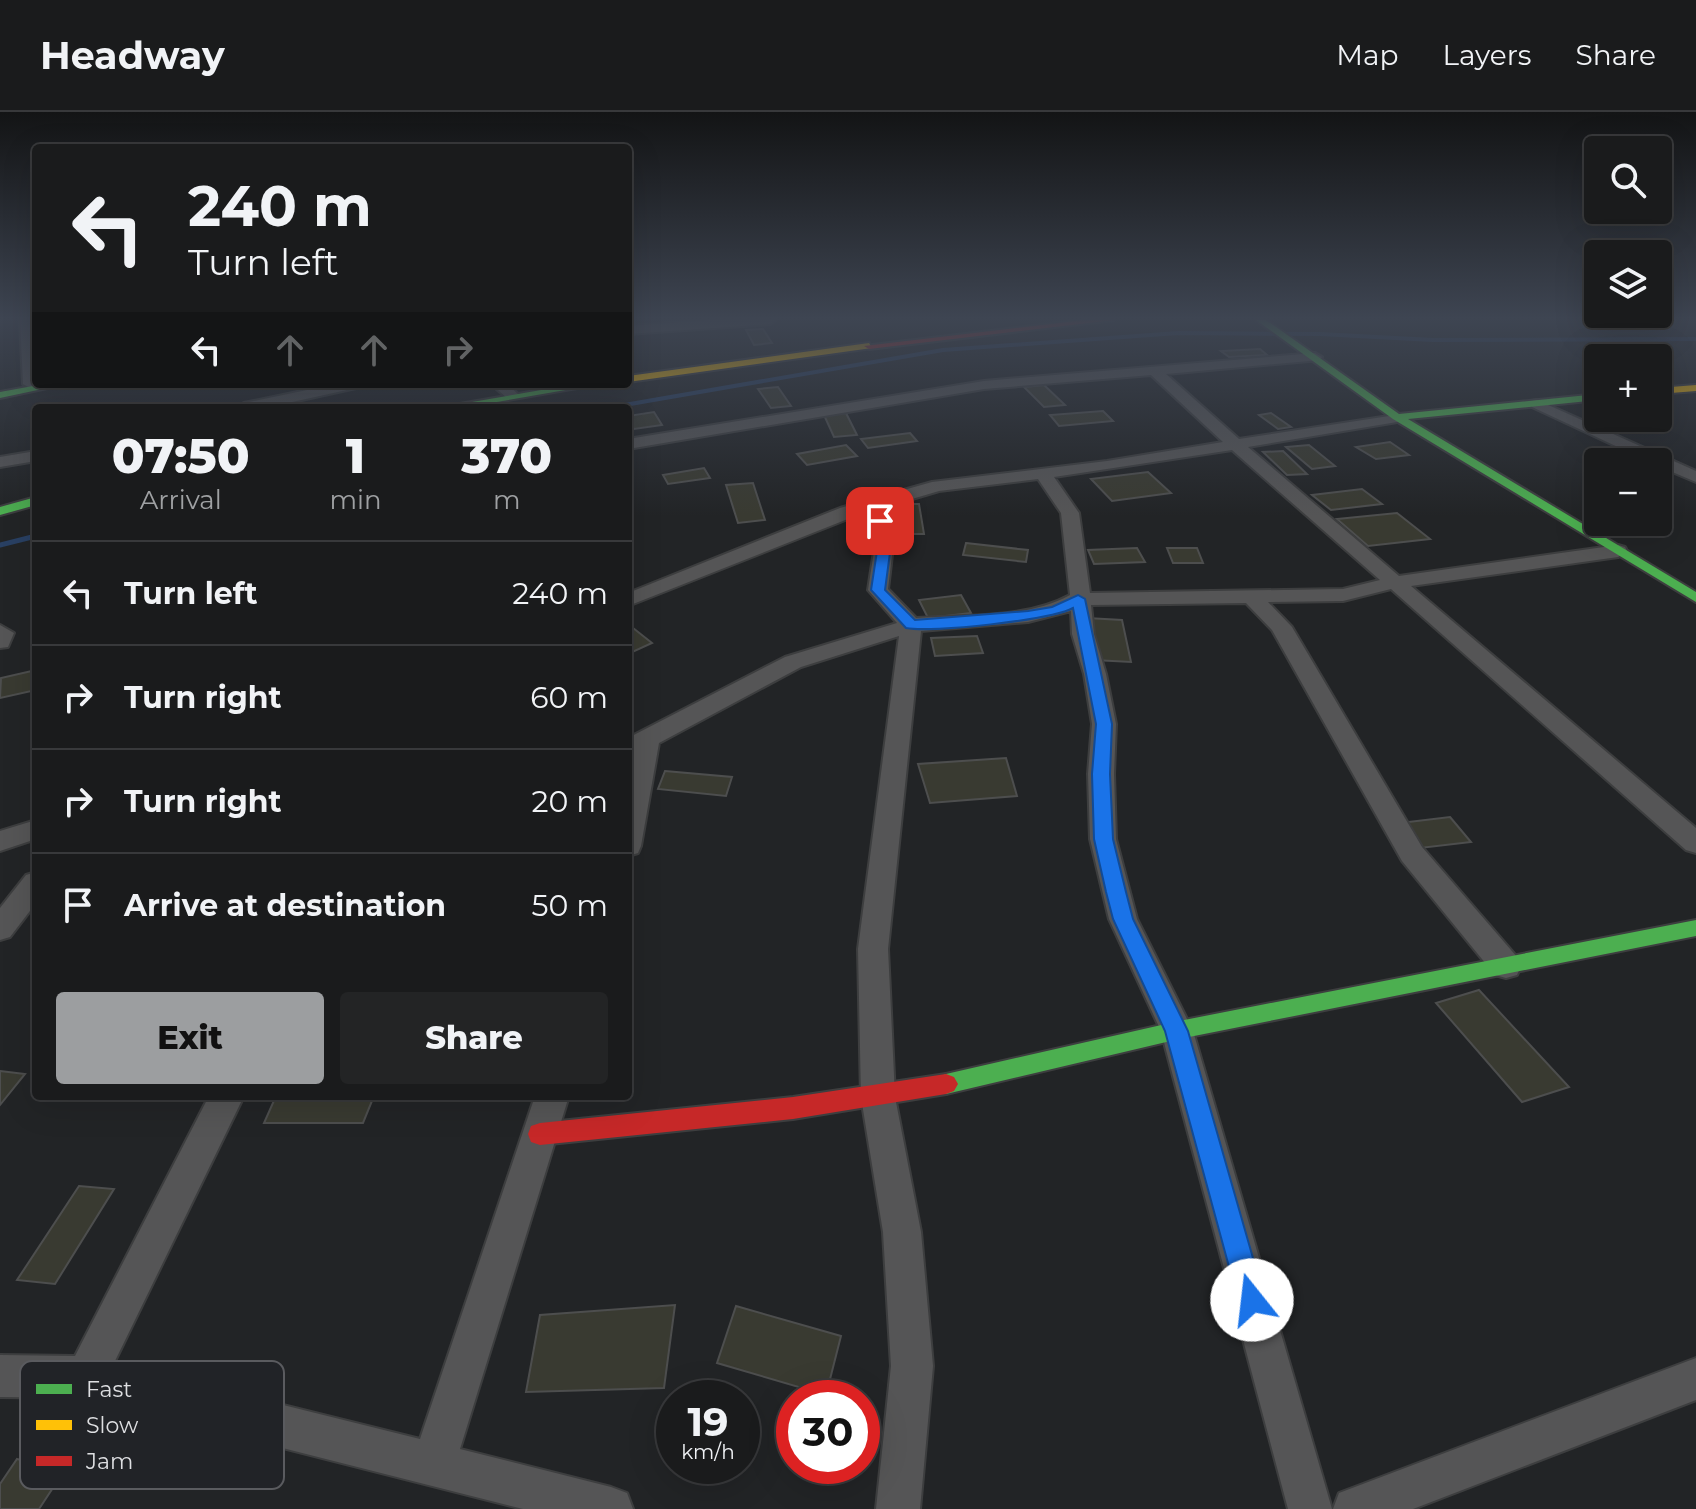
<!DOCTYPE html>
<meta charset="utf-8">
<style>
body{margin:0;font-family:Montserrat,sans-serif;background:#232425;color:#f1f3f6;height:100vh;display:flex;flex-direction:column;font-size:30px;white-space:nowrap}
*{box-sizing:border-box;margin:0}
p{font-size:26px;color:#9fa1a3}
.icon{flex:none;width:44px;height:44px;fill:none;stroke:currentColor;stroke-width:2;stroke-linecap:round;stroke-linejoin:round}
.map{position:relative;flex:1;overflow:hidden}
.drawer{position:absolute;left:32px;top:292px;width:600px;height:696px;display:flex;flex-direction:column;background:#1a1b1c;border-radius:8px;box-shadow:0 8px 32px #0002,0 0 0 2px #38393b}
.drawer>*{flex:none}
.banner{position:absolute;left:32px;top:32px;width:600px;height:244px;border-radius:8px;box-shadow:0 8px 32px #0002,0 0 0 2px #38393b;background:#1a1b1c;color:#f1f3f6;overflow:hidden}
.controls{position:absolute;left:1584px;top:24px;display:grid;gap:16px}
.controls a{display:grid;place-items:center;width:88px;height:88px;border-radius:8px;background:#1a1b1c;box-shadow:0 8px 32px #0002,0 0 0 2px #38393b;font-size:40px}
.speed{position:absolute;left:656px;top:1268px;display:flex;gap:16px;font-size:40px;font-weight:700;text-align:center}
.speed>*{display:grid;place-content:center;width:104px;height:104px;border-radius:50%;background:#1a1b1c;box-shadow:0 8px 32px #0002,0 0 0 2px #38393b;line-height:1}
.speed small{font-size:20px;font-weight:400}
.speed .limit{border:12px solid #d22;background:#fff;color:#111}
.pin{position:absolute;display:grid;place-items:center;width:68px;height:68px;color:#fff;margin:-34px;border-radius:16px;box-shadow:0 4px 12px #0006}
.me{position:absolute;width:88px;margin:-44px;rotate:344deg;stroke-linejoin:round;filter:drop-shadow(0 0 6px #0008)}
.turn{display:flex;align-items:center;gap:28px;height:168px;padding:0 24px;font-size:36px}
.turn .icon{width:104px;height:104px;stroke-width:2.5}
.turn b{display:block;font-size:56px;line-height:68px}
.lanes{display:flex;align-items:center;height:76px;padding:0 24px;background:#0003;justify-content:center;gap:40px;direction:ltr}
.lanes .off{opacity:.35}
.eta{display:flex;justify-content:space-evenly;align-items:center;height:136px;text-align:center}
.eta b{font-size:48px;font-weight:800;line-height:56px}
.cta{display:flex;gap:16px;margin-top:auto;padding:16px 24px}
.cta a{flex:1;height:92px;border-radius:8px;background:#9c9ea0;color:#111;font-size:32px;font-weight:800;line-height:92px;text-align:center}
.cta a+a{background:#232425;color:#f1f3f6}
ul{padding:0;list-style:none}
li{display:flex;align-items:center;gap:24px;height:104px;padding:0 24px;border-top:2px solid #38393b}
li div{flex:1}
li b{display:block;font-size:30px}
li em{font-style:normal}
header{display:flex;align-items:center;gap:48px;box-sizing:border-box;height:112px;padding:0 40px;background:#1a1b1c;border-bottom:2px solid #38393b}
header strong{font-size:38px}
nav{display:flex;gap:44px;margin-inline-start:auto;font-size:28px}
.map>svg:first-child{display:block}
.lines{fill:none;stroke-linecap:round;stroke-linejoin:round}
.stream-far1{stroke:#294063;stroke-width:4}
.stream{stroke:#294063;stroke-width:5}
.building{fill:#393a31;stroke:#4d4e4e;stroke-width:2}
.street-casing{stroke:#3d3e3f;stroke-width:4}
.fast-casing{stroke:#3d3e3f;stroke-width:4}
.slow-casing{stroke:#3d3e3f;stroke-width:4}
.jam-casing{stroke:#3d3e3f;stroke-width:4}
.street{fill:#555556;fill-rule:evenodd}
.fast{fill:#4caf50;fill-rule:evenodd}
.slow{fill:#ffc107;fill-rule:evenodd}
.jam{fill:#c62828;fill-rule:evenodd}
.route{fill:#1a73e8;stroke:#114b97;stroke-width:2}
.key{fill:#212327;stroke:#5a5b5f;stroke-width:2}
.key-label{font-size:22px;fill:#dedfe2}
</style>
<header>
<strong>Headway</strong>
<nav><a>Map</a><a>Layers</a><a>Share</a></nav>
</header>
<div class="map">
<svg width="1696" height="1397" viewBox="0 0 1696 1397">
<rect width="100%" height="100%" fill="#222426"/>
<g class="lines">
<polyline class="stream-far1" points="607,296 943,238 1178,221 1320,222 1433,228 1696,227"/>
<polyline class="stream" points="0,433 36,424"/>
</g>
<g class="building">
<polygon points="763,217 772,231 754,233 746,218"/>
<polygon points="1260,237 1267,243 1229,245 1221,239"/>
<polygon points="1044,273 1065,293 1044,295 1024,275"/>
<polygon points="778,275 791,294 771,296 758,277"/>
<polygon points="1103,299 1113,309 1059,314 1050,303"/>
<polygon points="654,300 662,313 634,317 628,308 628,304"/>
<polygon points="846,301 857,323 834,325 824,303"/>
<polygon points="1271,301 1291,315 1278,317 1259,303"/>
<polygon points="910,321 917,329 868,336 861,327"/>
<polygon points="1390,330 1409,343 1376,347 1356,335"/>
<polygon points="846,333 857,344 807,353 797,342"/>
<polygon points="1309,333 1335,354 1312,357 1286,335"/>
<polygon points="1283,339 1307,362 1287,363 1263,340"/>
<polygon points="704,356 710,366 668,372 663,363"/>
<polygon points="1148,360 1171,381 1112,389 1091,367"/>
<polygon points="753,371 765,408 738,411 726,373"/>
<polygon points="1362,377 1382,392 1331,398 1312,383"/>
<polygon points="895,392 919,392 924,422 899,422"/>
<polygon points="1397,401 1430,427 1368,434 1337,407"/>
<polygon points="966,431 1028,438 1026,450 963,443"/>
<polygon points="1137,436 1145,450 1094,452 1088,438"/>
<polygon points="1167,436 1197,436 1203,451 1173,451"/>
<polygon points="961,483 971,501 928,506 919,488"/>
<polygon points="1087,506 1122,508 1131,550 1094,548"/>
<polygon points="628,512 652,531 628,542"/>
<polygon points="977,524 983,541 935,544 931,526"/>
<polygon points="36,558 36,578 0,586 1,566"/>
<polygon points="1006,646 1017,684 930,691 918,652"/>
<polygon points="665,659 732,665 726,684 658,677"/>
<polygon points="1450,705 1471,730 1420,736 1400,711"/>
<polygon points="1479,878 1569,975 1522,990 1436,891"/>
<polygon points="0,959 25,962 0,993"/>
<polygon points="276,984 374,984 363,1011 264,1011"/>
<polygon points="79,1074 114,1077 55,1172 17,1168"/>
<polygon points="675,1193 664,1276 526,1280 540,1203"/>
<polygon points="736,1194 841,1224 826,1283 717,1251"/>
<polygon points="17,1347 64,1359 39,1397 0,1397 0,1372"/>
</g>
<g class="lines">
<g class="street-casing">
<g id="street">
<polygon points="20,208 32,208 37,272 30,276 23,272"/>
<polygon points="713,208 776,208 770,212 628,222 628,214"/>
<polygon points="1592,208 1607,208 1601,212"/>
<path d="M1315,241L1322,245L1320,248L1166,262L1239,327L1402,302L1405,305L1397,310L1248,335L1399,464L1618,433L1625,435L1627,439L1618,445L1411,474L1696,716V741L1686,738L1391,477L1343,489L1268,490L1292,515L1422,735L1517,845L1521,854L1517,863L1506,866L1495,863L1402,749L1272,518L1246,491L1091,493L1094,522L1106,562L1116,612L1114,662L1116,727L1137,807L1193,919L1332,1397H1288L1161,919L1109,807L1090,727L1088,662L1092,612L1084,562L1072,522L1071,499L1028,510L921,519L888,837L895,985L921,1120L933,1254L920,1397H876L891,1254L883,1120L861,985L858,837L899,524L801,555L659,631L641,734L638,741L628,744V667L633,642L628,643V626L785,545L897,511L868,478L876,426L868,399L628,494V481L840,396L932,370L1107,349L1223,330L1151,263L984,277L628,337V327L984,269ZM1232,338L1380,468L1343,477L1090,481L1079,401L1054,365ZM1038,367L1061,401L1070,483C1026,507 966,503 916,506L888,477L894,426L885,395L939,379Z"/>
<polygon points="336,272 363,272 356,276 265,296 236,296 244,291"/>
<polygon points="491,272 507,272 519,283 517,286 507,286"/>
<polygon points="1537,288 1696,359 1696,370 1658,354 1658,350 1650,350 1532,295 1532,289"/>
<polygon points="36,339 36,349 0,355 0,345"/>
<polygon points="0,513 14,521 8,535 0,536"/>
<polygon points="36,708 36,727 0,739 0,719"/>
<polygon points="36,760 36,791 10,825 0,828 0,796 26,763"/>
<polygon points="209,984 244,984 114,1251 420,1327 535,984 569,984 460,1337 611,1375 627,1381 633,1397 523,1397 86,1286 0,1285 0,1243 75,1244"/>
<polygon points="1696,1246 1696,1288 1413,1397 1333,1397 1339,1381"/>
</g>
</g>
<g class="fast-casing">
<g id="fast">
<polygon points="1256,208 1266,208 1399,302 1598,282 1598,288 1408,307 1696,480 1696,490 1393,307"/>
<polygon points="44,272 66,272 0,286 0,280"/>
<polygon points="576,272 600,272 462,296 437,296"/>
<polygon points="36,385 36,393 0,403 0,395"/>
<polygon points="1696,808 1696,824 1179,927 946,982 938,979 934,972 938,965 946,962 1179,909"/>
</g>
</g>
<g class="slow-casing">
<g id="slow">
<polygon points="869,231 872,236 628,270 628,264"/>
<polygon points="1696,273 1696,279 1658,282 1658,276"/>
</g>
</g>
<g class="jam-casing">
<g id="jam">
<polygon points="1084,208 1114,208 869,237 864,234"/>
<polygon points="946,962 954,965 958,972 954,979 946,982 793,1007 540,1033 531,1030 528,1022 531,1014 540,1011 793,985"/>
</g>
</g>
<use href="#street" class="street"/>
<use href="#fast" class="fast"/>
<use href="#slow" class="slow"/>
<use href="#jam" class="jam"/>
</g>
<linearGradient id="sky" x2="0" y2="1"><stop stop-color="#131415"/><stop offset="0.51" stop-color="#3e4552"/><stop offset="1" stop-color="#3e4552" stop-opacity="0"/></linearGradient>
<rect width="1696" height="404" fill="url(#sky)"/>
<path class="route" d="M880,405L887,409L892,426L885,478L915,508L1028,499L1052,495L1078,483L1085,487L1112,612L1110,662L1113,727L1126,780L1133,807L1188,919L1265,1188L1261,1198L1252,1202L1242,1198L1238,1188L1165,919L1113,807L1106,780L1094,727L1092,662L1096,612L1073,496C1051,508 931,521 906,516L871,478L879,426L874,409Z"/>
<rect x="20" y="1249" width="264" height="128" rx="12" class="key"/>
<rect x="36" y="1272" width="36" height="10" fill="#4caf50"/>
<rect x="36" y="1308" width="36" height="10" fill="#ffc107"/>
<rect x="36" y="1344" width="36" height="10" fill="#c62828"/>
<g class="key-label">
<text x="86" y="1285">Fast</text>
<text x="86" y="1321">Slow</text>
<text x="86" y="1357">Jam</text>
</g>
</svg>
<div class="controls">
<a><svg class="icon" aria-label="search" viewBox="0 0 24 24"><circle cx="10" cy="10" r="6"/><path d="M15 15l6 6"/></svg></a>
<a><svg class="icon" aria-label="layers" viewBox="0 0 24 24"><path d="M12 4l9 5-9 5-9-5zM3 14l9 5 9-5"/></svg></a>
<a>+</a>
<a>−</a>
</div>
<div class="speed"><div>19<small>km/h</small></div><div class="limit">30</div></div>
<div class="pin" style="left:880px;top:409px;background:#d93025"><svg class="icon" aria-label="arrive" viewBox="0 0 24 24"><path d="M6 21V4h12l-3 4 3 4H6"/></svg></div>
<svg class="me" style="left:1252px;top:1188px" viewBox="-20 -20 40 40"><circle r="19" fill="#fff"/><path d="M0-13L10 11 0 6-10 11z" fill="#1a73e8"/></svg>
<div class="banner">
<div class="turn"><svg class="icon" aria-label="left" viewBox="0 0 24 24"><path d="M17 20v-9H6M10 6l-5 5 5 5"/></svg><div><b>240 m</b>Turn left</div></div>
<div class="lanes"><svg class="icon" aria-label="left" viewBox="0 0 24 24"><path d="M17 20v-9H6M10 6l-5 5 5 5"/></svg><svg class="icon off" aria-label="ahead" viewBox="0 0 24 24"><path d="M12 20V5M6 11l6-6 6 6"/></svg><svg class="icon off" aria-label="ahead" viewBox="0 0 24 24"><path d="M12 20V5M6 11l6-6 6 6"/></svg><svg class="icon off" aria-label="right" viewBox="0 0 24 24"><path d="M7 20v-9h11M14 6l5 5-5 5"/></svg></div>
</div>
<section class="drawer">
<div class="eta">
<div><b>07:50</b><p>Arrival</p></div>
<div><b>1</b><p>min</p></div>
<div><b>370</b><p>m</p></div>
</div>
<ul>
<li><svg class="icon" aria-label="left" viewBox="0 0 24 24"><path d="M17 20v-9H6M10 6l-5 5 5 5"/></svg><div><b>Turn left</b></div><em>240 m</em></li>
<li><svg class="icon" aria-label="right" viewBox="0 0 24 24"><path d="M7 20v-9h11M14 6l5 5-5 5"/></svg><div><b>Turn right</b></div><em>60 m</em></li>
<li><svg class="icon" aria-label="right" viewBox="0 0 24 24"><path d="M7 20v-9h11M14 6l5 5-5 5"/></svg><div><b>Turn right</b></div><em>20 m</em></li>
<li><svg class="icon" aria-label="arrive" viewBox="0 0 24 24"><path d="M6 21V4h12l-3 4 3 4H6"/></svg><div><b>Arrive at destination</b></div><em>50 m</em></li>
</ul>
<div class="cta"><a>Exit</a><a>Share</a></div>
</section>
</div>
